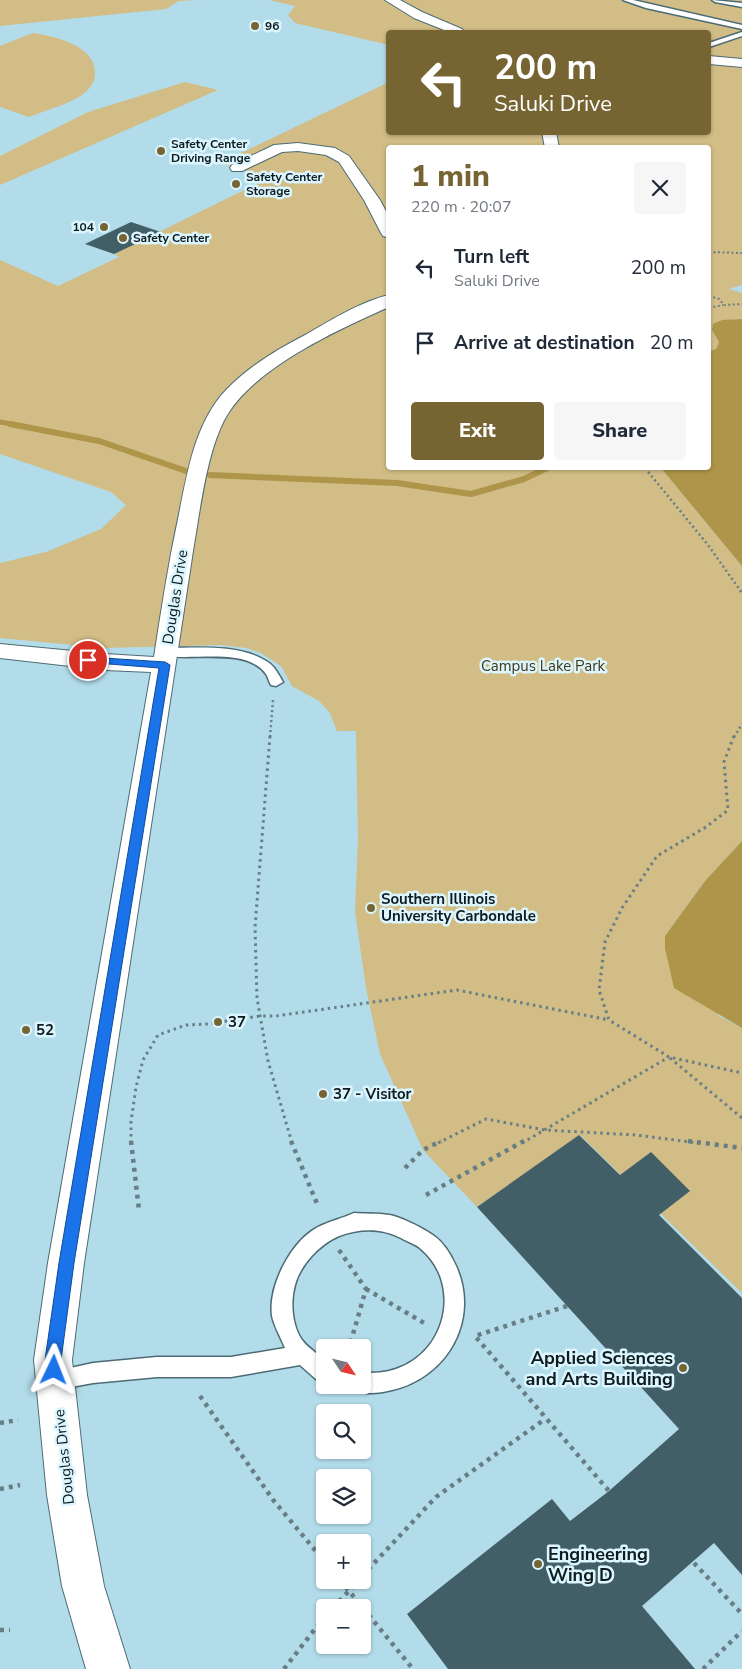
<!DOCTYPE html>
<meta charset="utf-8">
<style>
body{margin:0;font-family:"Nunito Sans",sans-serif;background:#f6f6f7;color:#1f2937;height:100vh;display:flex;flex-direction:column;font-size:19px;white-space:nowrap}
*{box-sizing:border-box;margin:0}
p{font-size:16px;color:#747a83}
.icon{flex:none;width:28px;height:28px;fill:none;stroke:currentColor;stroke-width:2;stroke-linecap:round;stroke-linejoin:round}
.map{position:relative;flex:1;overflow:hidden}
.sheet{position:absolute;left:386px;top:145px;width:325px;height:325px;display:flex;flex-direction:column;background:#fff;border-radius:5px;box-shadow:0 1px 4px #0004}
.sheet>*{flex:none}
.hud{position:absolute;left:386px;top:30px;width:325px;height:105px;border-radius:5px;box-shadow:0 1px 4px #0004;background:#766533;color:#fff;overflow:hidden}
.needle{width:32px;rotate:125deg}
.buttons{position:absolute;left:316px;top:1339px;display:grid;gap:10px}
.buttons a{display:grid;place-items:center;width:55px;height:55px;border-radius:5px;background:#fff;box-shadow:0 1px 4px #0004;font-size:25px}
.pin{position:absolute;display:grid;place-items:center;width:42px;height:42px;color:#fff;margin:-21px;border:2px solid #fff;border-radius:50%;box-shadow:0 1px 5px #0007}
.me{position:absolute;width:55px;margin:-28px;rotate:2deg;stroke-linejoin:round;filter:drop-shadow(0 0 4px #0008)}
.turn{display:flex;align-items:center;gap:18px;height:105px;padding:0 25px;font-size:22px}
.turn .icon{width:65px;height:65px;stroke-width:2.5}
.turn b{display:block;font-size:35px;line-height:42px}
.round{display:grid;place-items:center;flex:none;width:52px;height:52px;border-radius:5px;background:#f6f6f7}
.summary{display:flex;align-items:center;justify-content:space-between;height:85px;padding:0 25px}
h1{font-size:30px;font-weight:800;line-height:38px;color:#766533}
.cta{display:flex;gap:10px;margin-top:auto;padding:10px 25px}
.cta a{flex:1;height:58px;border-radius:5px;background:#766533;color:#fff;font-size:20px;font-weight:800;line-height:58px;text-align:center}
.cta a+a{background:#f6f6f7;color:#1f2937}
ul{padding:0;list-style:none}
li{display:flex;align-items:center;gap:15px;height:75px;padding:0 25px}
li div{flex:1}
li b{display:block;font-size:19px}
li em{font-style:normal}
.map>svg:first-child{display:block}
.built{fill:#b3dcea;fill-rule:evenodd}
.green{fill:#d1bd85}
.water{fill:#ae9549}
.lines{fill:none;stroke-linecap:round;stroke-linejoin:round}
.stream-far1{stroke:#ae9549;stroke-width:5}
.stream{stroke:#ae9549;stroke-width:6}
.building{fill:#425f68}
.service-casing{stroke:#4d6b74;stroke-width:3}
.minor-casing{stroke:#4d6b74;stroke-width:2}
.tertiary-casing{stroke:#4d6b74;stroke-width:2}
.path-far3{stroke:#687e85;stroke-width:2;stroke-dasharray:2 2.5;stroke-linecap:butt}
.path-far2{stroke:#687e85;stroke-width:2.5;stroke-dasharray:2 3;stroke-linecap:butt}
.path-far1{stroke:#687e85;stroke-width:3;stroke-dasharray:2.5 4;stroke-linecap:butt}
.path{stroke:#687e85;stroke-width:4.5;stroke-dasharray:4 5;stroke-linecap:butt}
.service{fill:#fff;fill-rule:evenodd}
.minor{fill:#fff;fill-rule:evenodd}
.tertiary{fill:#fff;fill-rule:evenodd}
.route{fill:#1a73e8;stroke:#114b97}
.poi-dot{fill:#766533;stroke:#dcf6ff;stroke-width:2}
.labels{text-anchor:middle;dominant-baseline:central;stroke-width:5;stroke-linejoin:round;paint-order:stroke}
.far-poi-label{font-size:12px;font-weight:bold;fill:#0f1b1e;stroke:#dcf6ff;text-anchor:start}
.street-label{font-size:15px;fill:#0f1b1e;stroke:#dcf6ff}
.park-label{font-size:15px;fill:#433716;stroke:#dcf6ff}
.poi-label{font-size:15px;font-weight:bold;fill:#0f1b1e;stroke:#dcf6ff;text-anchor:start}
.near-poi-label{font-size:18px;font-weight:bold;fill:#0f1b1e;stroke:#dcf6ff;text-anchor:end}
</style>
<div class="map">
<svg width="742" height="1669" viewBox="0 0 742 1669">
<rect width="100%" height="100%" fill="#c9eaf5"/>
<path class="built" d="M0,0H742V1669H0ZM389,32H709V132H389ZM389,148H709V468H389ZM325,1348H362V1385H325ZM325,1412H362V1450H325ZM325,1478H362V1515H325ZM325,1542H362V1580H325ZM325,1608H362V1645H325Z"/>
<g class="green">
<polygon points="0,0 197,0 179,1 166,9 0,26"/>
<polygon points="269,0 742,0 742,285 729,289 742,293 742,319 735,319 712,330 719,342 716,349 709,351 709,148 389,148 389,468 661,468 742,566 742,841 705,881 665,936 719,1016 742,1028 742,1293 580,1135 477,1207 423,1150 380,1054 366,988 355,912 358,840 356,731 337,731 330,713 319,701 292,686 281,666 261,653 246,648 221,645 104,648 0,638 0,563 46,552 101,529 126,505 111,492 0,454 0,260 58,286 119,257 114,254 269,178 220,163 389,82 389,132 709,132 709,32 389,32 389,45 295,23 288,15 295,6"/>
<path d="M33,33C54,36 98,46 95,75C95,82 89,90 83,94C73,103 43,111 29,117L0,107V46Z"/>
<polygon points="185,82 218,90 0,185 0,156 88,112"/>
</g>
<g class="water">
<polygon points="742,319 742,566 661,468 709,468 709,351 716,349 719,342 712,330 713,324 722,320"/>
<polygon points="742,841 742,1028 674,988 665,948 665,936 705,881"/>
</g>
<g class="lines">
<polyline class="stream-far1" points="0,422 17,425"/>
<g class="stream">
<polyline points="10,424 99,441 186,471"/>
<polyline points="210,475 397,483 471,494 524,479 547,468"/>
</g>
</g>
<g class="building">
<polygon points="131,222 161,232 114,254 85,244"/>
<polygon points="579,1135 620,1175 651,1152 690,1191 659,1215 742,1298 742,1575 714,1543 642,1606 695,1669 448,1669 407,1614 552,1499 570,1521 609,1491 679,1429 477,1207"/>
</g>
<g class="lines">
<g class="service-casing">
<g id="service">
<polygon points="623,0 633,0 742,25 742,29 646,8"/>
<polygon points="712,0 742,3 742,7 715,2"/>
<polygon points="742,32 742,36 709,47 709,43"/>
<path d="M167,648C198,648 239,644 266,661C275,666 278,674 283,682L276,686L271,685C269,682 268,677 266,674C245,646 191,662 162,655L160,652Z"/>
<path d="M354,1213C366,1214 378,1213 389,1215C399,1216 425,1229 434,1236C444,1243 451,1255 456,1266C480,1319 448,1377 392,1390C379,1393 367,1395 355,1390L353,1385H362V1373C374,1373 385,1373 396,1369C447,1352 462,1284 421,1249C416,1244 408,1242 401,1238C381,1228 361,1228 339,1236C320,1244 300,1265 295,1285C290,1302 292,1326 302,1340C308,1348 318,1354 325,1360V1384L318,1381L300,1365L231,1377H157L93,1383L55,1390L48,1387L45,1380L48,1373L93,1363L157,1357H231L285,1348C281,1338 274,1326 272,1316C268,1286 291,1241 318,1227C330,1221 343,1218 354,1213Z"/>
</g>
</g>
<g class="minor-casing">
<polygon id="minor" points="298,143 335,148 349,156 380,200 389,217 389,238 383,236 381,233 364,200 339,162 326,155 298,151 282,152 242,171 232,171 230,168 232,165 274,145"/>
</g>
<g class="tertiary-casing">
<g id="tertiary">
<polygon points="385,0 400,0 422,12 462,29 464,32 449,32 414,18"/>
<polygon points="709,56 742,59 742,67 709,64"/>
<polygon points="542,132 556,132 559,148 545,148"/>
<path d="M389,295V307C339,329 259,366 229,412C207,446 200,511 193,551L84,1263L72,1360L87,1495L104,1586L130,1669H86L62,1586L47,1495L34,1360L48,1263L151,672L105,670L0,658V644L105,654L154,657C161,611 168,565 178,519C187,475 194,424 226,390C249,366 278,349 307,334C331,320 362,301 389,295Z"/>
</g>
</g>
<g class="path-far3">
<polyline points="709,252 742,253"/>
<polyline points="709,296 719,299 724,305 742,304"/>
<polyline points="709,308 723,305"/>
</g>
<g class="path-far2">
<polyline points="645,468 708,545 742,593"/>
<polyline points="270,737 273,700"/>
<polyline points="734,737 742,724"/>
</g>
<g class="path-far1">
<polyline points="270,736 255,927 257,998 268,1061 292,1143"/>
<polyline points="734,736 724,762 728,810 706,827 657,856 622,908 605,942 599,990 609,1020 669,1057 742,1073"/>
<polyline points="670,1058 742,1118"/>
<polyline points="131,1143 131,1122 136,1087 143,1060 158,1035 186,1025 207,1024 260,1016 276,1016 457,990 609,1020"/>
<polyline points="438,1143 486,1119 545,1130 636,1135 698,1143"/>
<polyline points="522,1143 669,1057"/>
</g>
<g class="path">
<polyline points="131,1141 139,1210"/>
<polyline points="291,1141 318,1206"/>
<polyline points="688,1141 742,1148"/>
<polyline points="405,1168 423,1150 441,1141"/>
<polyline points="426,1195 524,1141"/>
<polyline points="339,1250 366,1289 349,1348"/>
<polyline points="366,1289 424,1323"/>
<polyline points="567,1306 475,1336 609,1491"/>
<polyline points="200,1396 274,1501 325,1562"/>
<polyline points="0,1423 18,1420"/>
<polyline points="0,1489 20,1485"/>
<polyline points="694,1563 742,1614"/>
<polyline points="362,1576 436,1497 545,1419"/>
<polyline points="340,1580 413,1669"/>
<polyline points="333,1608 359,1580"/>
<polyline points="0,1630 10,1630"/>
<polyline points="284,1669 325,1616"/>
<polyline points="703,1669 742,1631"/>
</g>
<use href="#service" class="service"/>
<use href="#minor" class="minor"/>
<use href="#tertiary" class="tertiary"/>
</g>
<polygon class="route" points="88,657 165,662 170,665 74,1263 61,1360 62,1370 60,1375 54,1378 49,1375 45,1360 59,1263 159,668 84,662 83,660"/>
<g class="poi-dot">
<circle cx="255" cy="26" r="5"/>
<circle cx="161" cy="151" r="5"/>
<circle cx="236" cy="184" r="5"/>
<circle cx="104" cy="227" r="5"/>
<circle cx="123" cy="238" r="5"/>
<circle cx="371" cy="908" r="5"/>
<circle cx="218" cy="1022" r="5"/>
<circle cx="26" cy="1030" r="5"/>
<circle cx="323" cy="1094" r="5"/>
<circle cx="683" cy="1368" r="5"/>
<circle cx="538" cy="1564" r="5"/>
</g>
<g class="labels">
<g class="far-poi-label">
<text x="265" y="26">96</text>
<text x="171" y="144">Safety Center<tspan x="171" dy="14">Driving Range</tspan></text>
<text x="246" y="177">Safety Center<tspan x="246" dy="14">Storage</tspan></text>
<text x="94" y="227" text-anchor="end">104</text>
<text x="133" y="238">Safety Center</text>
</g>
<g class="street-label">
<text transform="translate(175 597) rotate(-81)">Douglas Drive</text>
<text transform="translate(64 1457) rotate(-96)">Douglas Drive</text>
</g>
<g class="park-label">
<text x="543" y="666">Campus Lake Park</text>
</g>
<g class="poi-label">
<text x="381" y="899">Southern Illinois<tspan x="381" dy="17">University Carbondale</tspan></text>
<text x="228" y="1022">37</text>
<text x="36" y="1030">52</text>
<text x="333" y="1094">37 - Visitor</text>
</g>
<g class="near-poi-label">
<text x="673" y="1358">Applied Sciences<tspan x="673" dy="21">and Arts Building</tspan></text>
<text x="548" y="1554" text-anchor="start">Engineering<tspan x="548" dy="21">Wing D</tspan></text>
</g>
</g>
</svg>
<div class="buttons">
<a><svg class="needle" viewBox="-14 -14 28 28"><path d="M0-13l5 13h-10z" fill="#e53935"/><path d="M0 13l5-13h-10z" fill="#747a83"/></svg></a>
<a><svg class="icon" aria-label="search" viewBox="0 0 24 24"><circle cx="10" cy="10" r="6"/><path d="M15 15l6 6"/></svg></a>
<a><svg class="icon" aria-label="layers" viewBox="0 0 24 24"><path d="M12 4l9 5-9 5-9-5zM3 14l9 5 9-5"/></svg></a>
<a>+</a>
<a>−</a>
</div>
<div class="pin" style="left:88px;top:660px;background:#d93025"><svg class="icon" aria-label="arrive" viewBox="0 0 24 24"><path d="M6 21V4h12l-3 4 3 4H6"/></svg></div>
<svg class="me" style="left:54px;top:1370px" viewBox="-20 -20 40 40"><path d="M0-17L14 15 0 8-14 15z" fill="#1a73e8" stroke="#fff" stroke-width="4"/></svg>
<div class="hud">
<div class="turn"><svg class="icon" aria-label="left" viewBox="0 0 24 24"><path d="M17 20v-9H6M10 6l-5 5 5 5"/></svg><div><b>200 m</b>Saluki Drive</div></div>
</div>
<section class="sheet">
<div class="summary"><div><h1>1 min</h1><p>220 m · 20:07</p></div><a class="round"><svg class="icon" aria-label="close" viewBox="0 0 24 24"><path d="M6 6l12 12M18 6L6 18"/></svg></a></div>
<ul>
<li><svg class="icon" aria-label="left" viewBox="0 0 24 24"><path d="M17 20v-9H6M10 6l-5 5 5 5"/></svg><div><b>Turn left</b><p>Saluki Drive</p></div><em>200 m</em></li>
<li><svg class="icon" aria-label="arrive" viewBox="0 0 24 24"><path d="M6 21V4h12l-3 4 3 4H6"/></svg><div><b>Arrive at destination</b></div><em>20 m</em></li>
</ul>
<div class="cta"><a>Exit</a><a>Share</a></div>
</section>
</div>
